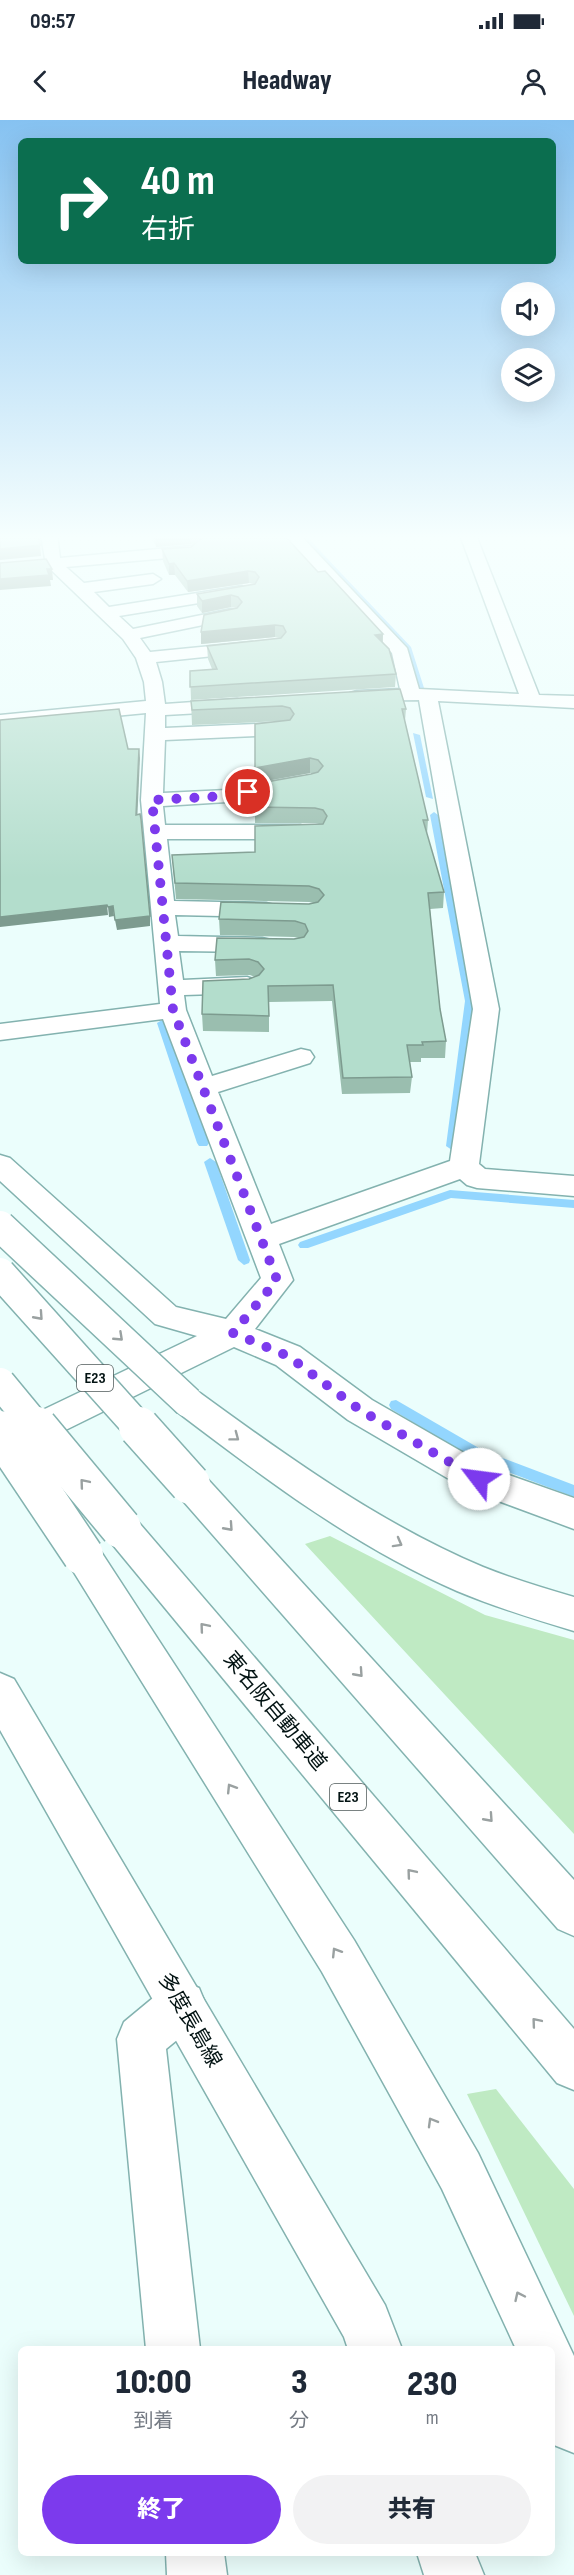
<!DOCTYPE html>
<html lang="ja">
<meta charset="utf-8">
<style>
body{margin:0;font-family:"Sofia Sans Condensed","Noto Sans JP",sans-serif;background:#f2f2f3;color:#1f2937;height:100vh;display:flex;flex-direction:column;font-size:22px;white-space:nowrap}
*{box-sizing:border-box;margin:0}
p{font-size:20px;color:#747a83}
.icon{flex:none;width:33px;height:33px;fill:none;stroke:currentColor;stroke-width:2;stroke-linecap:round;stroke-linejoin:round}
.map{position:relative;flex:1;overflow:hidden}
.side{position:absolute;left:18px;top:2226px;width:537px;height:210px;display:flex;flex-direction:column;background:#fff;border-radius:9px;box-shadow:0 6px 24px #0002}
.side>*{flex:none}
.guide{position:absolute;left:18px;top:18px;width:538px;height:126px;border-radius:9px;box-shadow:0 6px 24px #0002;background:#0b6e4f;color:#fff;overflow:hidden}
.fabs{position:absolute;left:501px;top:162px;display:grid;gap:12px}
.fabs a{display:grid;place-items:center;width:54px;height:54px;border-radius:50%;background:#fff;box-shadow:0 6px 24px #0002;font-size:30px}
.pin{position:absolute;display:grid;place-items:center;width:51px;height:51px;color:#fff;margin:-26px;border:3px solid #fff;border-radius:50%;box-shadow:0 2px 6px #0007}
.me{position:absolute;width:66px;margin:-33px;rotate:300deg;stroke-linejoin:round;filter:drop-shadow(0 0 4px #0008)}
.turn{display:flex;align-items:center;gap:21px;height:126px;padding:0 24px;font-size:27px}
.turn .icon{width:78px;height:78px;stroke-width:2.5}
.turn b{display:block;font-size:42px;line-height:51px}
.eta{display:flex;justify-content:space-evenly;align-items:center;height:102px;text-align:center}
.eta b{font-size:36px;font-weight:800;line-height:42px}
.primary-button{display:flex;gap:12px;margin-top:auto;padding:12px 24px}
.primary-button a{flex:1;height:69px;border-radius:36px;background:#7c3aed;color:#fff;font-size:24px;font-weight:800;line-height:69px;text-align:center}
.primary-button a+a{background:#f2f2f3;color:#1f2937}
.status{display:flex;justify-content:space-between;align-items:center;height:42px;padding:0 30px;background:#fff;direction:ltr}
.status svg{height:16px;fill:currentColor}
header{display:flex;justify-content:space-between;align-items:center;height:78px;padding:0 24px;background:#fff;font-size:27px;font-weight:800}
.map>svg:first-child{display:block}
.green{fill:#bfeac3}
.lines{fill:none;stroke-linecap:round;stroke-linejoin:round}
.stream{fill:#93d6fe;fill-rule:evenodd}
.minor-casing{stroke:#83b2af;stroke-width:3}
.major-casing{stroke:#83b2af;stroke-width:3}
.highway-casing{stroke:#83b2af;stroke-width:3}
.minor{fill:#fff;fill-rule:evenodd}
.major{fill:#fff;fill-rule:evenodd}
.highway{fill:#fff;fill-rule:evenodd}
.highway-bridge-far1-casing{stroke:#83b2af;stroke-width:33;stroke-linecap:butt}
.highway-bridge-casing{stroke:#83b2af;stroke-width:43;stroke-linecap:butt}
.highway-bridge-far1{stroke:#fff;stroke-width:30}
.highway-bridge{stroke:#fff;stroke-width:40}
.wall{fill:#9abeaf}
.shaded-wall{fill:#7d9b8f}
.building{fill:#b3ddcc;stroke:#7d9b8f;stroke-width:1.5}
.oneway{stroke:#9aa1a1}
.route{stroke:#7c3aed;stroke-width:10;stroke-dasharray:0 18}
.labels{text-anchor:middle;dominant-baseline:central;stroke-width:6;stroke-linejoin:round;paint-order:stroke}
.shield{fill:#fff;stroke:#4f5a5a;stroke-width:1.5}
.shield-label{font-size:16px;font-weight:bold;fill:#031313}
.near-street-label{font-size:21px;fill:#031313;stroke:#fff}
</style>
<div class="status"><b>09:57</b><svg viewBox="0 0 49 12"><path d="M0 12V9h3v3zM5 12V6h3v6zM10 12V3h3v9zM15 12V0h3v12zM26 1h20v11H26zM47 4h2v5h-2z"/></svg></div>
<header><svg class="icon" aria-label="back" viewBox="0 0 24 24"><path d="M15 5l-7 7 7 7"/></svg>Headway<svg class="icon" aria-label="person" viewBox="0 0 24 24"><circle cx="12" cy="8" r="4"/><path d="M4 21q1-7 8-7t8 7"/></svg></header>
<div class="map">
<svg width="574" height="2455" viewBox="0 0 574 2455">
<rect width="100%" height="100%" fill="#ebfefc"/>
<g class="green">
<polygon points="330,1416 485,1495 574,1520 574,1714 305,1424"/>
<polygon points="496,1969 574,2069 574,2196 467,1974"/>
</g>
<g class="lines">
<g class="stream">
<polygon points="299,415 305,415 411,527 424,568 441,569 441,573 418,572 405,530"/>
<polygon points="413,613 420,615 433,679 426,677"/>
<polygon points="434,692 438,695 475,881 458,1026 452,1030 446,1026 465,881 430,695"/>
<polygon points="162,900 167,903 209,1023 207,1026 199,1026 197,1023 157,903"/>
<polygon points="210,1038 216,1042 250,1140 249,1143 244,1145 238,1140 204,1042"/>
<polygon points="450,1070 574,1080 574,1088 451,1078 308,1128 300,1128 298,1125 300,1122"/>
<polygon points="396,1280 484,1331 574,1365 574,1377 474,1339 391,1289 389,1285 391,1281"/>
</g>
<g class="minor-casing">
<g id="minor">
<polygon points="41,415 57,415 60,438 191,426 199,431 191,436 66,447 84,463 153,454 161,459 153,464 94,472 109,487 242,466 250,471 242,476 119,496 133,509 231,489 237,490 240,494 237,498 140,518 150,532 252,522 258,523 261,527 258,531 252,532 156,542 162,562 165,584 237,579 244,581 247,585 244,589 237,591 165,595 165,608 282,603 289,605 292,609 289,613 282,615 165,620 163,673 227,670 299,657 306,659 309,663 306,667 299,669 227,682 163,686 165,705 300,705 308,707 311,712 308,717 300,719 167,719 174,781 266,783 274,785 278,790 274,795 266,797 175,795 178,816 262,818 271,820 274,825 271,830 262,832 179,831 183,860 247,857 256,860 260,865 256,870 247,873 184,875 186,890 212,956 301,929 310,931 314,937 310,943 218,972 271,1104 450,1041 473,889 419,580 350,581 347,577 350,573 357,571 400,569 392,533 284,415 300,415 407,528 419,569 519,574 460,415 476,415 539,575 574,576 574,588 438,581 499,889 479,1044 485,1049 574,1056 574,1076 477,1068 467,1065 460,1059 279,1124 293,1160 255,1209 300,1227 372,1280 492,1349 574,1378 574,1409 466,1369 348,1300 276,1245 234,1227 27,1329 15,1333 3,1329 0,1314 3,1309 197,1216 155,1204 0,1061 0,1035 10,1038 176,1187 226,1199 261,1158 163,899 0,920 0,904 160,884 141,680 146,593 0,607 0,595 146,581 144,562 136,538 123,519 46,445"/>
<polygon points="182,1861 199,1868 206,1885 199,1902 166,1929 200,2229 146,2229 117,1919 124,1902 165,1868"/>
<polygon points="166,2433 224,2433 227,2455 167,2455"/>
</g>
</g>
<g class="major-casing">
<g id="major">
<polygon points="0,1553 14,1559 385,2185 402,2229 348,2229 344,2217 0,1610"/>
<polygon points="417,2433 475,2433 484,2455 424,2455"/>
</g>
</g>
<g class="highway-casing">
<g id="highway">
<path d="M188,1269L200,1273C289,1338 381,1404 483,1447C513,1459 543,1468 574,1477V1511C534,1499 495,1487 457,1471C355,1427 264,1358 176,1291L171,1282L176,1273Z"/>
<polygon points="190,1349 203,1354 574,1760 574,1816 558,1809 177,1374 172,1364 177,1354"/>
<polygon points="121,1392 134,1397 574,1909 574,1970 557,1963 108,1419 103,1408 108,1397"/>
<polygon points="83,1419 96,1424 354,1820 478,2033 574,2236 574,2333 554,2325 552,2320 552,2229 516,2229 442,2069 322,1852 70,1446 64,1435 70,1424"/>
</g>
</g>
<use href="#minor" class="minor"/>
<use href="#major" class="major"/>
<use href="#highway" class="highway"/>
<g class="highway-bridge-far1-casing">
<g id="highway-bridge-far1">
<polyline points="0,1106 188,1282"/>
<polyline points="0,1153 140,1309"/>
<polyline points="0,1263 38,1309"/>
</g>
</g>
<g class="highway-bridge-casing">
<g id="highway-bridge">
<polyline points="37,1307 121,1408"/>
<polyline points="139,1307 190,1364"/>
<polyline points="0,1311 83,1435"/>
</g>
</g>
<use href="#highway-bridge-far1" class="highway-bridge-far1"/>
<use href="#highway-bridge" class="highway-bridge"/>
</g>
<g class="wall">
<polygon points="151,415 284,415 318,452 383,514 383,522 396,554 395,567 191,580 190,551 212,549 208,539 207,526 280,518 275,517 201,524 237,488 231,487 202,493 197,486 197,474 255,464 249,463 188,472 175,455 169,455 163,441 162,429 191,427 193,425 191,424 156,427"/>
<polygon points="191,581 406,589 405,601 428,700 427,714 444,772 443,788 430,789 440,889 446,921 445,938 421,938 421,942 410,942 412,957 410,973 342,974 332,881 269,882 269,912 203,911 202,894 249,859 255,857 250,855 216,856 215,840 299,818 294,817 220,815 219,799 314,783 309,782 176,779 172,735 255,732 319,704 315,703 255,703 255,664 313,654 310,653 255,663 283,601 192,605"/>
</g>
<g class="shaded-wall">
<polygon points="156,415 190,415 191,424 156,427"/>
<polygon points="40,425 41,436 0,440 0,429"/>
<polygon points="174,443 175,455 169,455 169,444"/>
<polygon points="47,449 52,449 53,460 50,460 51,466 0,470 0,459"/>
<polygon points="248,451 249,463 188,472 187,461"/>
<polygon points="231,475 231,487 202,493 202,481"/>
<polygon points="275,505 275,517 201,524 201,512"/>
<polygon points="383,514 382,526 375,515"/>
<polygon points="139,629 140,638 137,704 136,695"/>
<polygon points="310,638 310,653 255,663 255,648"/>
<polygon points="107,785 108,795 0,807 0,797"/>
<polygon points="113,786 114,796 109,797 108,787"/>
<polygon points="150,796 150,806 117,810 115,800"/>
</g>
<g class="building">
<polygon points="0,415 38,415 40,425 0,429"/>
<polygon points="194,415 284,415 318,452 325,451 383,514 375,515 389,529 396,554 190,567 190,551 217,549 207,526 281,518 286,512 283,506 275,505 201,512 204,495 237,488 242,482 238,477 231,475 202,481 197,474 255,464 259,457 255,452 248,451 187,461 174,443 169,444 162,429 191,427 201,419"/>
<polygon points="46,439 52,449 47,449 49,455 0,459 0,443"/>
<polygon points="400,569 406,589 402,589 428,700 423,700 444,772 428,773 440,889 446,921 422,922 423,925 407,925 412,957 343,958 333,865 268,866 269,896 202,894 203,861 249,859 259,855 264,849 258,842 249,839 215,840 217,818 294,819 304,817 308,811 305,804 295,801 219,799 221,782 309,784 318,782 324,775 319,769 309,766 175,763 172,735 255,732 255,706 323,704 327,696 323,690 315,688 255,687 255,664 311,654 318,652 323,646 318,640 310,638 255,648 255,604 290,600 294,594 290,588 282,586 192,590 191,581"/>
<polygon points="119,589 128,629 139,629 136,695 140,694 141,699 150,796 115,800 113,786 108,787 107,785 0,797 0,600"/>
</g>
<defs><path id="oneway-chevron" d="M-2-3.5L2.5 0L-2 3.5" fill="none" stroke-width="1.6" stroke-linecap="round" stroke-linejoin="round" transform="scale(1.5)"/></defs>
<g class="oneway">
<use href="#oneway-chevron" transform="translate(39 1196) rotate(48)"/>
<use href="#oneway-chevron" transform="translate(119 1217) rotate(43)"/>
<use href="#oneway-chevron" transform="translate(235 1317) rotate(37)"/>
<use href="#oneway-chevron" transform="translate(84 1363) rotate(-130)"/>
<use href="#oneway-chevron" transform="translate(229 1407) rotate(48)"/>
<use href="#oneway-chevron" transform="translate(398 1423) rotate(29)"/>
<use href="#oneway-chevron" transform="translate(204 1507) rotate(-130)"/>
<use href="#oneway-chevron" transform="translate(359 1553) rotate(48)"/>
<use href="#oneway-chevron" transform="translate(231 1668) rotate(-122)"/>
<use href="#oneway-chevron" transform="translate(489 1698) rotate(48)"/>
<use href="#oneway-chevron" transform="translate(411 1753) rotate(-130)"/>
<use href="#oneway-chevron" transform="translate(336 1832) rotate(-122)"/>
<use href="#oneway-chevron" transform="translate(536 1902) rotate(-130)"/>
<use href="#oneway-chevron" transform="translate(432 2002) rotate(-120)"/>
<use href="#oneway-chevron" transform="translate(519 2176) rotate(-115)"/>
</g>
<linearGradient id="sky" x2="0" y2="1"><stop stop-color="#86c2f1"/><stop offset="0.55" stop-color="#f6fffe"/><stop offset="1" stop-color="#f6fffe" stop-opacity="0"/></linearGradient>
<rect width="574" height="759" fill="url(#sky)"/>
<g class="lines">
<polyline class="route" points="248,672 227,676 152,680 173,890 277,1160 233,1213 288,1236 360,1290 479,1359"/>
</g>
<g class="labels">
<g class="shield">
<rect x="77" y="1245" width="36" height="26" rx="4.5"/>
<rect x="330" y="1664" width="36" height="26" rx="4.5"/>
</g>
<g class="shield-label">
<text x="95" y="1258">E23</text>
<text x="348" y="1677">E23</text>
</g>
<g class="near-street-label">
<text transform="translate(275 1591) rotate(50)">東名阪自動車道</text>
<text transform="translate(190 1900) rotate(60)">多度長島線</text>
</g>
</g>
</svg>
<div class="fabs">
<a><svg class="icon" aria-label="sound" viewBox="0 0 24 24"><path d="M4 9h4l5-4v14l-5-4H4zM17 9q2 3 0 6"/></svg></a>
<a><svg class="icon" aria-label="layers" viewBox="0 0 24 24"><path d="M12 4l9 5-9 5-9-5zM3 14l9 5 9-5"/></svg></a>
</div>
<div class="pin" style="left:248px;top:672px;background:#d93025"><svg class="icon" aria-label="arrive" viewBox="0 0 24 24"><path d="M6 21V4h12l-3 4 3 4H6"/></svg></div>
<svg class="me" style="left:479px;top:1359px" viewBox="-20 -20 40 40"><circle r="19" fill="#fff"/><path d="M0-13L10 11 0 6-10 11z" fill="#7c3aed"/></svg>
<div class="guide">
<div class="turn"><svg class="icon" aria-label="right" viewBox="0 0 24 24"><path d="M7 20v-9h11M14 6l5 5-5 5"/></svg><div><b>40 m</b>右折</div></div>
</div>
<section class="side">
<div class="eta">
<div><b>10:00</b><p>到着</p></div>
<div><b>3</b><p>分</p></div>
<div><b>230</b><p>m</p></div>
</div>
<div class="primary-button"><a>終了</a><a>共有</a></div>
</section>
</div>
